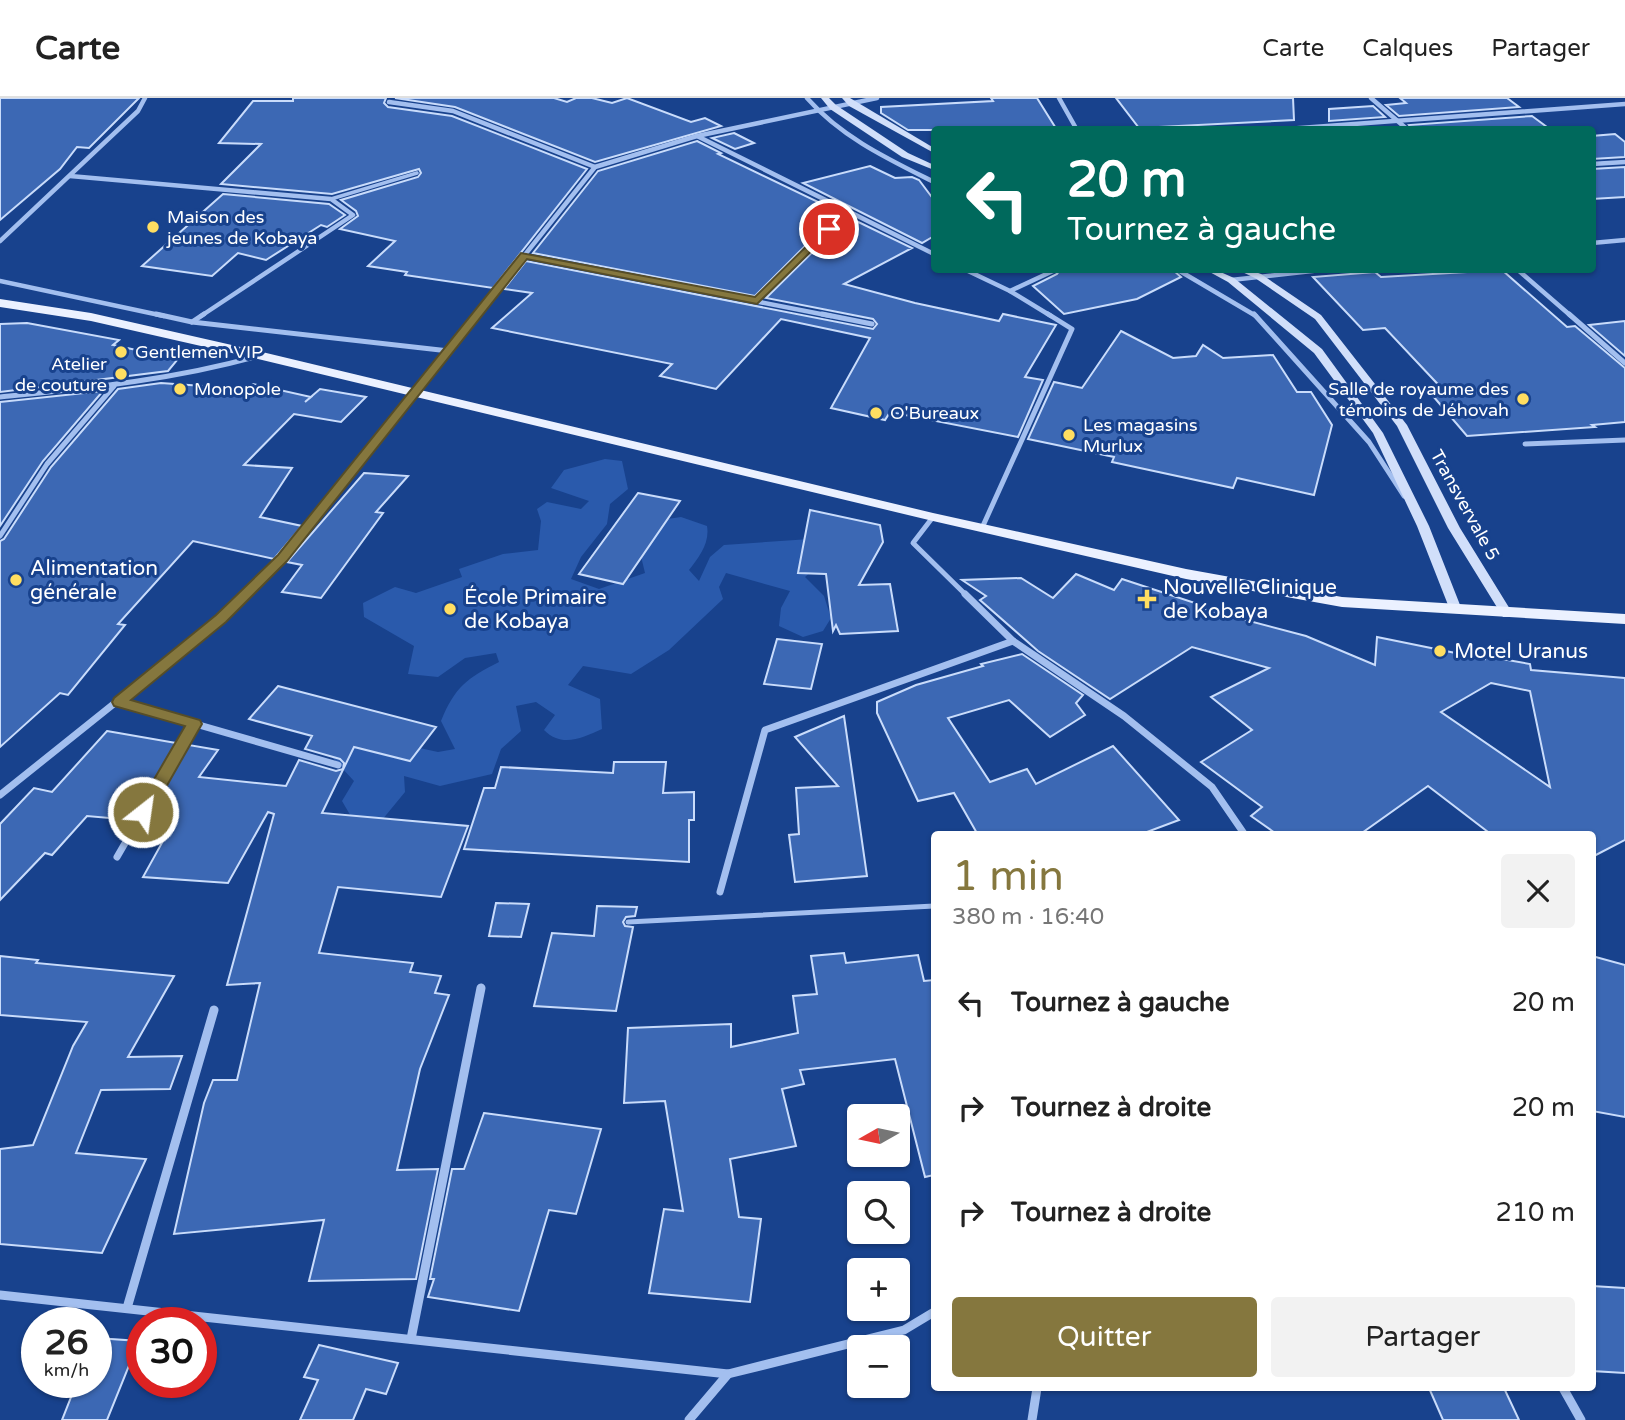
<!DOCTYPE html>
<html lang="fr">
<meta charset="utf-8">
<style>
body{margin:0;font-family:"Varela Round",sans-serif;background:#f2f2f2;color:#222;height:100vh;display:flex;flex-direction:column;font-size:26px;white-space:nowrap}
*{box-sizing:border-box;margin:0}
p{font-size:23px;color:#767676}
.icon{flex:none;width:38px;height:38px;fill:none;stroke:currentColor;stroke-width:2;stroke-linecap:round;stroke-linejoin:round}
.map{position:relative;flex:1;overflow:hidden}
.panel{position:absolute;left:931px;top:733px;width:665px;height:560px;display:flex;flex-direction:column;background:#fff;border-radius:7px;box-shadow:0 2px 5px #0004}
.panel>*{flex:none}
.banner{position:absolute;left:931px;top:28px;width:665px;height:147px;border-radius:7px;box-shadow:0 2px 5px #0004;background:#00695c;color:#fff;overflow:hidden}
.needle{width:46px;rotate:261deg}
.controls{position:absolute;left:847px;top:1006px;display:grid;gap:14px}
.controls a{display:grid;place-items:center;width:63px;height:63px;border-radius:7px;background:#fff;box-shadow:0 2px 5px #0004;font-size:35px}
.speed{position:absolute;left:21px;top:1209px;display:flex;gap:14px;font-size:35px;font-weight:700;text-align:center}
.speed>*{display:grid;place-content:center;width:91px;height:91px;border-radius:50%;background:#fff;box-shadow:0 2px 5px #0004;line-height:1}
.speed small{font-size:18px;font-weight:400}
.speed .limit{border:10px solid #d22;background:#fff;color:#111}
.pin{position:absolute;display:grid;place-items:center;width:60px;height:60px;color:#fff;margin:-30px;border:4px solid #fff;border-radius:50%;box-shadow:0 2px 7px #0007}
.me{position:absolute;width:77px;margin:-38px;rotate:30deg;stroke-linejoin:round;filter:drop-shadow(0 0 5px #0008)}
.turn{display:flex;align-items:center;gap:24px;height:147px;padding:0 21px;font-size:32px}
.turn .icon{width:91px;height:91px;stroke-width:2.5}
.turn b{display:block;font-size:49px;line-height:60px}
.round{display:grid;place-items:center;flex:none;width:74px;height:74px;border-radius:7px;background:#f2f2f2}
.head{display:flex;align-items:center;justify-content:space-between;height:119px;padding:0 21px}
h1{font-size:42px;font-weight:600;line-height:52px;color:#85773e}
.action{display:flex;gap:14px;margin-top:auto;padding:14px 21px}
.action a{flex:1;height:80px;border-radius:7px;background:#85773e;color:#fff;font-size:28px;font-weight:600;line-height:80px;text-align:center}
.action a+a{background:#f2f2f2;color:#222}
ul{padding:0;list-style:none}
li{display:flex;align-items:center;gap:21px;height:105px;padding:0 21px}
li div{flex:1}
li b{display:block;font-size:26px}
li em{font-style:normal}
header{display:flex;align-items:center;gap:42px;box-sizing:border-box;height:98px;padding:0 35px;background:#fff;border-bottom:2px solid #e0e0e0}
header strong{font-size:33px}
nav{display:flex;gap:38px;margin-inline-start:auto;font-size:24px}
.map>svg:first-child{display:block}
.green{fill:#2a5aac}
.building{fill:#3c68b4;stroke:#c9dcfb;stroke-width:2;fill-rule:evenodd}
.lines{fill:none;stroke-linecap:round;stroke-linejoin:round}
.lane-far1{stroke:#a3bfef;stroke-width:3.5}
.lane{stroke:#a3bfef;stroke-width:5}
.street-far3{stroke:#a3bfef;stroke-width:4.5}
.street-far2{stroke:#a3bfef;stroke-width:5}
.street-far1{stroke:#a3bfef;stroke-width:7}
.street{stroke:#a3bfef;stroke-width:9}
.secondary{fill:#d1dffa;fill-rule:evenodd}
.primary{fill:#ebf1ff;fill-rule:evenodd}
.route{fill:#85773e;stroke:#564d28;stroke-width:2}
.poi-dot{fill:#ffde61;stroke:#18428d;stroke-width:2.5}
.labels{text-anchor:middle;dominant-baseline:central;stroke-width:6;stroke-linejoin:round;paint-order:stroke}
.far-poi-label{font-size:18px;fill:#fff;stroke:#18428d;text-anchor:start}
.far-street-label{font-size:18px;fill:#fff;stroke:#18428d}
.poi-label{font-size:21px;fill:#fff;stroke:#18428d;text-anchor:start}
</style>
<header>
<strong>Carte</strong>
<nav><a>Carte</a><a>Calques</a><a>Partager</a></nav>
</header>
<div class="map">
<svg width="1625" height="1322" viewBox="0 0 1625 1322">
<rect width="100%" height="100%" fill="#18428d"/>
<path class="green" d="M605,361L622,363L628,391L610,406L607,426L581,459L571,481L599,491L645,475L639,450L647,424L681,419L707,428C710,445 699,459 689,472L699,483L710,459L724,447L810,441L822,464L805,479L824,498L831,520L823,533L803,539L779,528L781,510L790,493L726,475L719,489L723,501L669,552L631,576L583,568L568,587L600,601L602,631C582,640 562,650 544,632L555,617L536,604L516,608L521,633L501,651L492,676L440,688L404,678L405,694L382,722L356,727L342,703L354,683L328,655L383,642L438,654L455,651L441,623C455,589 467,580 499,564L496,555L465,560L438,579L408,576L414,548L364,519L363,505L395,489L416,495L462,479L459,471L503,456L538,452L541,423L537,411L547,404L581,411L589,403L551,390L564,372Z"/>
<g class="building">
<polygon points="0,0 139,0 89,50 77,49 60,71 0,122"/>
<polygon points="293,0 386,0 384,5 388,9 452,18 587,71 493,190 405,177 407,174 368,168 395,143 340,131 358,118 356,113 341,102 418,79 421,75 419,71 332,96 221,86 261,46 219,45 253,3 293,3"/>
<polygon points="395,0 554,0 567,4 576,0 592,0 612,5 627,0 691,24 705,20 721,28 595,64 455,9"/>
<polygon points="991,0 1037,0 1057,32 908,32 881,15 881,9 993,3"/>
<polygon points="1116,0 1293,0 1294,22 1139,30"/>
<polygon points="1400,0 1507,0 1519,9 1399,18 1386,7 1406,5"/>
<polygon points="1373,8 1385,19 1329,23 1329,11"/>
<polygon points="1532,18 1551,32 1413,32 1409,27"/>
<polygon points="734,35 754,45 735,51 712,40"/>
<polygon points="1615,36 1625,44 1625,59 1592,61 1592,38"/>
<polygon points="697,43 721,55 718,56 839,114 755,198 533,155 598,73"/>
<polygon points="870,68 895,80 912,79 919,82 934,102 934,138 922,145 803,85"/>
<polygon points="1625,69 1625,99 1592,101 1592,71"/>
<polygon points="223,96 329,106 345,117 327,129 321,127 266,162 238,155 212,178 142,168"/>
<polygon points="848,119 912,150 844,186 915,205 999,223 1003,216 1056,227 1025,279 1043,282 1018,339 890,314 885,322 831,310 870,240 781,221 716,291 660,278 672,266 492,230 532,195 504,191 526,163 873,231 877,226 873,221 766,200"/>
<polygon points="1060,172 1173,172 1181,179 1137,201 1064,216 1033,188 1057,176"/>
<polygon points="1502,172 1567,229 1575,228 1625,270 1625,324 1592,327 1595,329 1467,338 1433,298 1448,297 1385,230 1363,232 1313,179 1375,174 1381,179"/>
<polygon points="1625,223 1625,258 1589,227"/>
<polygon points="27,225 119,242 113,247 178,261 168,273 0,294 0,226"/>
<polygon points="1121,233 1173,260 1196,258 1203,247 1223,260 1273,257 1297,294 1311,294 1332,327 1314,397 1237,380 1233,390 1112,364 1114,359 1028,341 1054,284 1082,290"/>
<polygon points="161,285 245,291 253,286 311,299 305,304 320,291 366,299 341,324 294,316 244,367 292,370 260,419 302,428 274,461 193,443 118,526 125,527 68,597 60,595 0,649 0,443 4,441 51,369 118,291"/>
<polygon points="103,293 43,363 0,428 0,304"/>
<polygon points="364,375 408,378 376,414 383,415 321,500 282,494 302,467 287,464"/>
<polygon points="638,395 680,403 623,486 579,476"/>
<polygon points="810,412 880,427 883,444 859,487 890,486 898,533 840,536 836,527 833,533 826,476 798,475"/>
<path d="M1076,476L1114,492L1122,481L1198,506L1196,509L1306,538L1375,567L1377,539L1485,561V558L1530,566L1531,572L1625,580V742L1592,759V737H1492L1428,688L1359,737H1278L1251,718L1262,709L1201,664L1252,632L1211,599L1269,570L1192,549L1110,601L1038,553L980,502L986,498L962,482L1021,480L1053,500ZM1491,585L1530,593L1550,689L1441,614Z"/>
<polygon points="777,541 822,546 811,591 764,586"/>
<polygon points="1022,556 1083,597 1076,605 1085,617 1050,639 1009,602 948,620 990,684 1027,671 1036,686 1113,648 1179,722 1139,737 978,737 954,695 918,703 877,615 877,604 916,587 983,568 981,566"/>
<polygon points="278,588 436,629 410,663 354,649 322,715 468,728 441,799 338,789 319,855 413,865 410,874 441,878 435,895 449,897 420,971 397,1072 438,1071 416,1181 309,1183 324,1122 174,1136 204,1005 213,982 237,982 260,885 227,887 274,716 268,714 228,785 143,779 173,725 145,723 189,647 218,652 199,679 286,688 299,662 336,673 343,671 344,665 340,661 305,651 312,638 249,621"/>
<polygon points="844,618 867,778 795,784 789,737 799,736 796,690 838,688 795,639"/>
<polygon points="107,633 176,645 132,722 87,718 52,757 45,755 0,802 0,726 34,690 52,694"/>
<polygon points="614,664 666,664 663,695 694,694 694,722 689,722 689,764 464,751 484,690 495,690 501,669 613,675"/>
<polygon points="496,805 529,806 521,839 489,838"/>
<polygon points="597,808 637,809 635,818 626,819 623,824 625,828 633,829 616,913 534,908 552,835 594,838"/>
<polygon points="844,855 846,865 918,857 924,883 934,882 934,1077 925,1079 895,961 800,972 804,986 782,991 796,1048 730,1061 739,1119 761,1121 750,1204 649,1195 664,1111 683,1113 665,1003 624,1005 628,930 731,926 731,949 798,935 793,898 817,896 811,858"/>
<polygon points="0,858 38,862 36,865 174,878 128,959 182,958 170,991 101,992 76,1055 146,1061 102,1155 0,1146 0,1051 33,1047 73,948 87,924 0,917"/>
<polygon points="1592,858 1625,867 1625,1019 1592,1013"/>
<polygon points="484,1015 601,1031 576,1116 549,1112 519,1213 428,1199 434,1181 430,1181 452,1071 464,1071"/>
<polygon points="1592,1188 1625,1190 1625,1275 1592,1273"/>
<polygon points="96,1240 139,1243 107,1322 62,1322 77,1284 96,1284"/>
<polygon points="319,1247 398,1265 386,1296 366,1291 353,1322 300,1322 318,1282 304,1279"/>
<polygon points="1429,1290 1504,1290 1519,1322 1443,1322"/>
</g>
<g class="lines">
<polyline class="lane-far1" points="331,101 417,75"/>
<polyline class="lane" points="628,824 934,808"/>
<g class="street-far3">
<path d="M807,0C841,39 888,61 934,84"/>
<polyline points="1059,0 1077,32"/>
<polyline points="1371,0 1408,32"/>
<polyline points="389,4 453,13 595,69"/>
<polyline points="1273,32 1625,6"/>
<polyline points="697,38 934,156"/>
<polyline points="1592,66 1625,64"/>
<polyline points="70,78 331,101 353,117 201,218"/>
<polyline points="0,143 138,13 145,0"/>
<polyline points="1592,145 1625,142"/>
<polyline points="525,158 831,218"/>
<polyline points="966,172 1010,193 1051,218"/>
<polyline points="1178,172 1256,218"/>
<polyline points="1518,172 1571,218"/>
<polyline points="1231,182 1321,172"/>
<polyline points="0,183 164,218"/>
<polyline points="1010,193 1055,172"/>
<polyline points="757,203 847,113"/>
<polyline points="476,218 595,69 697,38 877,0"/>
</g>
<g class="street-far2">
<polyline points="156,216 192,224 449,253"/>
<polyline points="822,216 872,226"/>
<polyline points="1254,216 1369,344 1404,398"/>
<polyline points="1569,216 1625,265"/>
<polyline points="192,224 204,216"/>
<path d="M0,299C88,290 172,282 258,258"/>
<polyline points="1525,346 1625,342"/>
<polyline points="933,419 913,445 967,498"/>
<polyline points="982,430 1072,231 1048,216"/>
<polyline points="0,438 47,366 114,288"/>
<polyline points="244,498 283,460 478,216"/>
</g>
<g class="street-far1">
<polyline points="965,496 1013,543 1124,618 1212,689 1245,737"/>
<polyline points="119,604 338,667"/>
<polyline points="0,697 221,520 246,496"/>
<polyline points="117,759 194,626"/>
<polyline points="720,794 765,632 1013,543"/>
</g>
<g class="street">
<polyline points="0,1197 728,1276 904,1232 934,1214"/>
<polyline points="127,1210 214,912"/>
<polyline points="411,1241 481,890"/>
<polyline points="1563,1290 1581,1322"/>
<polyline points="689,1322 728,1276"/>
<polyline points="1032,1322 1037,1290"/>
</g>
<g class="secondary">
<polygon points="821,0 829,0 836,7 908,55 934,67 934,72 902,59 830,11"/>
<polygon points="842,0 850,0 934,50 934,55 849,8"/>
<polygon points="1206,172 1216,172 1234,180 1322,251 1383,335 1429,428 1462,512 1460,515 1452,515 1450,512 1417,428 1373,335 1314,255 1228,184"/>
<polygon points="1238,172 1250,172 1261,176 1321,217 1407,327 1460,430 1513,516 1511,519 1503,519 1448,430 1397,328 1315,221 1255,180"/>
</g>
<polygon class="primary" points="0,201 91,215 258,253 933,415 1186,471 1342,499 1625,516 1625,526 1342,509 1186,481 933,423 258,261 91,223 0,209"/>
</g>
<polygon class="route" points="826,129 834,131 757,206 527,161 287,463 226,524 131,602 200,622 202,626 149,719 137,719 135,714 185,628 114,608 112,604 114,600 216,517 278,457 521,155 755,199"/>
<g class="poi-dot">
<circle cx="153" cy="129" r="7"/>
<circle cx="121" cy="254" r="7"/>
<circle cx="121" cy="276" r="7"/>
<circle cx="180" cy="291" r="7"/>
<circle cx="1523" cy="301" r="7"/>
<circle cx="876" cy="315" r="7"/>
<circle cx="1069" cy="337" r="7"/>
<circle cx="16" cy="482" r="7"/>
<path d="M1143.5 490.5h7v7h7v7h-7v7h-7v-7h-7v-7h7z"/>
<circle cx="450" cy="511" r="7"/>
<circle cx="1440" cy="553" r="7"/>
</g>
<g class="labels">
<g class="far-poi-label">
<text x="167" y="119">Maison des<tspan x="167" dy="21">jeunes de Kobaya</tspan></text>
<text x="135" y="254">Gentlemen VIP</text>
<text x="107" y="266" text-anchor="end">Atelier<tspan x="107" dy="21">de couture</tspan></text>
<text x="194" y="291">Monopole</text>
<text x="1509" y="291" text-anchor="end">Salle de royaume des<tspan x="1509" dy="21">témoins de Jéhovah</tspan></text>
<text x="890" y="315">O'Bureaux</text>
<text x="1083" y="327">Les magasins<tspan x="1083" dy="21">Murlux</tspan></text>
</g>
<g class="far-street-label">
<text transform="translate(1465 407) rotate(61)">Transvervale 5</text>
</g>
<g class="poi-label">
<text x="30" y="470">Alimentation<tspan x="30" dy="24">générale</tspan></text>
<text x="1163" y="489">Nouvelle Clinique<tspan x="1163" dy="24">de Kobaya</tspan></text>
<text x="464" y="499">École Primaire<tspan x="464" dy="24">de Kobaya</tspan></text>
<text x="1454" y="553">Motel Uranus</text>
</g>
</g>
</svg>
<div class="controls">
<a><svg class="needle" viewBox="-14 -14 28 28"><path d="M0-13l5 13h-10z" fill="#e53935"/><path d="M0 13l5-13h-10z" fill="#767676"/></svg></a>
<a><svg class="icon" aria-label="search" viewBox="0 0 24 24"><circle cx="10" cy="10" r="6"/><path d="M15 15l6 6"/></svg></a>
<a>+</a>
<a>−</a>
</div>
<div class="speed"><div>26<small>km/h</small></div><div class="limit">30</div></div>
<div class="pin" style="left:829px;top:131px;background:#d93025"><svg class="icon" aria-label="arrive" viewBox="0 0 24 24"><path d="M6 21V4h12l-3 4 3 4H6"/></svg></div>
<svg class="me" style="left:143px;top:714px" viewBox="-20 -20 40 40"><circle r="17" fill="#85773e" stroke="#fff" stroke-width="3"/><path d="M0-11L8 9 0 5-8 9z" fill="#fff"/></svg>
<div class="banner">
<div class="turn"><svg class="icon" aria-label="left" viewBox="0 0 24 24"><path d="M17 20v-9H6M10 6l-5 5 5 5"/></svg><div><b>20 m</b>Tournez à gauche</div></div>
</div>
<section class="panel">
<div class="head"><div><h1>1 min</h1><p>380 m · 16:40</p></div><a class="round"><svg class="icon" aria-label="close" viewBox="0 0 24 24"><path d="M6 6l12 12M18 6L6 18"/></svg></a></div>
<ul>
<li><svg class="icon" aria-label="left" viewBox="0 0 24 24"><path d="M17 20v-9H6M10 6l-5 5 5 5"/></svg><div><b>Tournez à gauche</b></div><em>20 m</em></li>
<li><svg class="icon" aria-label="right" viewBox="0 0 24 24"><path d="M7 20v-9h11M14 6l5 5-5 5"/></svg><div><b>Tournez à droite</b></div><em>20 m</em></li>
<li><svg class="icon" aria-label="right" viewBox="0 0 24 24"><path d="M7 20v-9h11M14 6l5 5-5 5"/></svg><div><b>Tournez à droite</b></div><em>210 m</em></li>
</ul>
<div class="action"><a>Quitter</a><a>Partager</a></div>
</section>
</div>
